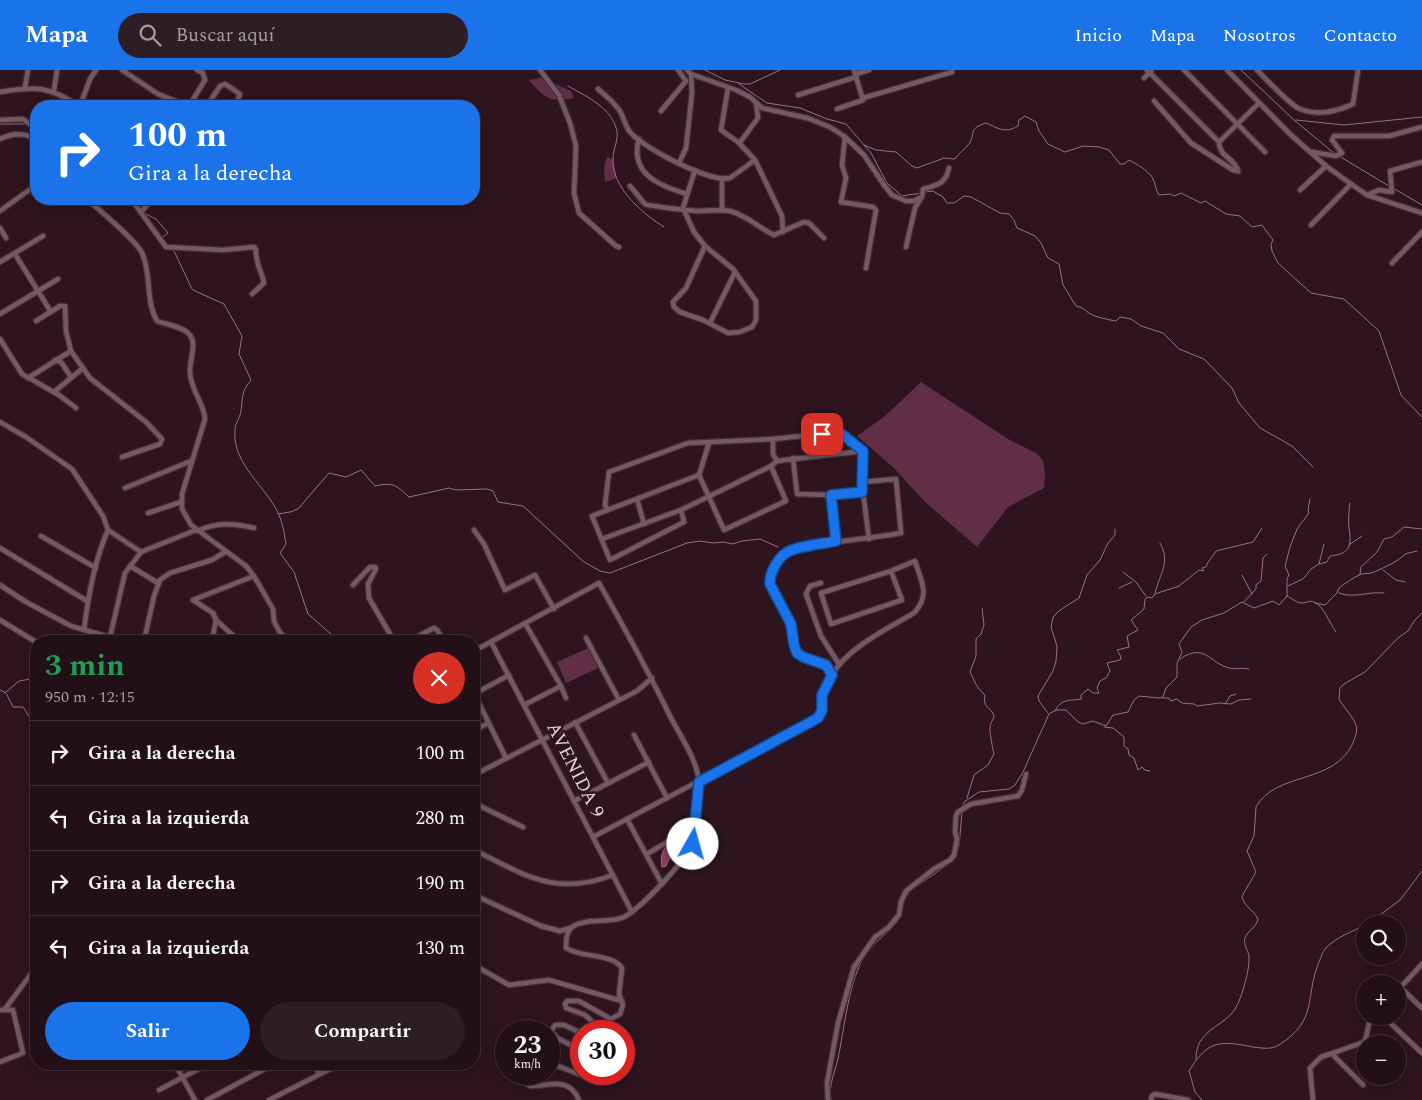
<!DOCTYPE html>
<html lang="es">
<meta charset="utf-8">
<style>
body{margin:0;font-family:Spectral,serif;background:#2e1d24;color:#f1f3f6;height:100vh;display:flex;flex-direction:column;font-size:19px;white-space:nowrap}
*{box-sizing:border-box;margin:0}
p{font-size:16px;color:#a29ca1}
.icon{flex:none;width:28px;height:28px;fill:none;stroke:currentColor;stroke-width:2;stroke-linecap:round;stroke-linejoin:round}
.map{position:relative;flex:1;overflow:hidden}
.details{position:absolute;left:30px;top:565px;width:450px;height:435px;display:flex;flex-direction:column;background:#220f17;border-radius:20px;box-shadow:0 5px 20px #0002,0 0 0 1px #3f2f36}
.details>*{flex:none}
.guide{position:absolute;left:30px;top:30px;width:450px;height:105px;border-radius:20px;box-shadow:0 5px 20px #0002,0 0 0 1px #3f2f36;background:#1a73e8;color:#fff;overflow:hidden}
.controls{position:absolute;left:1356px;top:845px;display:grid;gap:10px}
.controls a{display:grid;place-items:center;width:50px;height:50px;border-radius:50%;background:#220f17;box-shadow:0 5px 20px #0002,0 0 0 1px #3f2f36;font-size:25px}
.speed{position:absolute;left:495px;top:950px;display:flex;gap:10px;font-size:25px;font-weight:700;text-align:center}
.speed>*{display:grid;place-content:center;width:65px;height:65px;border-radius:50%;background:#220f17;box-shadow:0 5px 20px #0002,0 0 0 1px #3f2f36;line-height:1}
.speed small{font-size:12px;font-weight:400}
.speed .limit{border:8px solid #d22;background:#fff;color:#111}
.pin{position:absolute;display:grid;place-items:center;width:42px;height:42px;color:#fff;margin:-21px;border-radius:10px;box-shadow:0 2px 8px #0006}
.me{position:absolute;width:55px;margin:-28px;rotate:7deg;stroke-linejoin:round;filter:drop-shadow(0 0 4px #0008)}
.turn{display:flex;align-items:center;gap:18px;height:105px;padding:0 15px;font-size:22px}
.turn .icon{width:65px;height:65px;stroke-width:2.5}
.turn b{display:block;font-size:35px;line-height:42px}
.round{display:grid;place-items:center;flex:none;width:52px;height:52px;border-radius:26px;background:#2e1d24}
.overview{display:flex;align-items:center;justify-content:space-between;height:85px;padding:0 15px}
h1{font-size:30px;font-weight:700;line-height:38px;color:#1e9e55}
.primary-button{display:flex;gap:10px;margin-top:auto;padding:10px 15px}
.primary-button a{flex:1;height:58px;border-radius:30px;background:#1a73e8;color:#fff;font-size:20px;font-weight:700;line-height:58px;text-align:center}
.primary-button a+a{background:#2e1d24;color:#f1f3f6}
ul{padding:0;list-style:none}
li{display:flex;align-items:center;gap:15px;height:65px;padding:0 15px;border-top:1px solid #3f2f36}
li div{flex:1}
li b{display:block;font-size:19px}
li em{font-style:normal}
header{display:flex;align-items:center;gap:30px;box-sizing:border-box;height:70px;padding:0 25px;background:#1a73e8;color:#fff}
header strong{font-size:24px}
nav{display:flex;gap:28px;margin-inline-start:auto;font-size:18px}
.search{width:350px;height:45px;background:#2e1d24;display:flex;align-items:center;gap:12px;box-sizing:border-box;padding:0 18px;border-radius:28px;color:#a29ca1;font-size:19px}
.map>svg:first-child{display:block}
.green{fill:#602f45}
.water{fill:#8c3c62;stroke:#a66986}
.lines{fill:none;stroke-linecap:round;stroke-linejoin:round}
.stream{stroke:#a66986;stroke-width:1}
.minor-casing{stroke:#423037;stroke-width:7}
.minor{stroke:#765864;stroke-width:4.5}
.route-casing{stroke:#114b97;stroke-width:12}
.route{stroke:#1a73e8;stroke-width:9}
.labels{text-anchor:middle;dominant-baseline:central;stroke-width:5;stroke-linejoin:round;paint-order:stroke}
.street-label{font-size:19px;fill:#e4d2d9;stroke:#2d141f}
</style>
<header>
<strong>Mapa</strong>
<div class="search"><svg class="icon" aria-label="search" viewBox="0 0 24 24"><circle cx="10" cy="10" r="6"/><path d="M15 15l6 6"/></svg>Buscar aquí</div>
<nav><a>Inicio</a><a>Mapa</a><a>Nosotros</a><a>Contacto</a></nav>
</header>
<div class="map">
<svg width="1422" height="1030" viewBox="0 0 1422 1030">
<rect width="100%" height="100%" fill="#2d141f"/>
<g class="green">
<path d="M543,7L550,12L571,21L574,28C550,33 544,28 529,10Z"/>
<polygon points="607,87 613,89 617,108 605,112 604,96"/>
<polygon points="921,312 1008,369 1036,383 1043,390 1045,403 1044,418 1008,437 977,477 924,431 894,398 857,366 885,346"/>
<polygon points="588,578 598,598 566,613 557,592"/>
</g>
<path class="water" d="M683,765H686C682,782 670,782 666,796L662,797C659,784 666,769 680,769Z"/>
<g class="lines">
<g class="stream">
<polyline points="705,0 725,10 744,14 750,14 780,0"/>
<polyline points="1241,0 1294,50 1335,84"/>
<polyline points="739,14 767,33 800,38 827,49 846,54 871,83 887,113 902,126 921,123"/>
<path d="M568,16C584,25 608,36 615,55C621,67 613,77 613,89C611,117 643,144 664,157"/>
<polyline points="1296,50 1344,55 1422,47"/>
<polyline points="0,54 26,54"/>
<path d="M864,75L876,80L896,82L912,96L917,98L944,88L955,89C959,83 964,80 969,74C976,64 967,59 986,53C998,58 1005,64 1018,56L1019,50L1025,46L1036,52L1039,61L1048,74L1065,82L1083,76L1099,77L1109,80L1120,94H1124L1129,90C1137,94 1147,100 1152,107C1156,113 1155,120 1159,125L1170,124L1174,126L1181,123L1201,133L1205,131L1226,144L1240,146L1252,157L1262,155L1273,170L1271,174L1272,181L1278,193L1311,223L1344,229L1379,261L1401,325L1422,347"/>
<polyline points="1339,86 1389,116"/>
<polyline points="1393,118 1422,135"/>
<path d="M925,122L933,121L943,127L947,133H954L964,126L971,127L1000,143L1009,144L1014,150L1017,158L1035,166L1041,173L1048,188L1059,194L1063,215L1076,236C1085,238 1083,240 1091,244C1095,247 1110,250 1116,251L1120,247L1131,249L1141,256L1163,263L1179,279L1204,289L1232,318L1239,333L1260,358L1292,376L1313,397"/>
<polyline points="135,129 138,134"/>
<polyline points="144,143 156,149 168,163 162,168"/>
<path d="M172,179L175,183L192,219L195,221L224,234L242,266L239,284L251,310C241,322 243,326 241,341C240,348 235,353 235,360C232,391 261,413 275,437C282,449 284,461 286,474L280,483L294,502L308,544L339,571"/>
<path d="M278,444L290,442L298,439L329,403L346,407L361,400L375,416C393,412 396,415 409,427L449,418L456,420L487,419L493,421L498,432L523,436L584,492L600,501L610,503L687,473L700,471L713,473L724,472L732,474L742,471L760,469L778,477"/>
<polyline points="1349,475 1362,466"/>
<path d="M1319,494L1327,492L1330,486C1350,484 1352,476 1349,458C1348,451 1349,440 1350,433"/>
<polyline points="1383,500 1396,510 1405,512"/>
<polyline points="1123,502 1136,512 1146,526"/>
<polyline points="1360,504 1361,497 1377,482 1384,469 1392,467 1404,457 1422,459"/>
<polyline points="1242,505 1252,524"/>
<polyline points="1288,516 1303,509 1311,499 1319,494 1324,474"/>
<polyline points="1119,518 1132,512"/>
<path d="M1155,523C1160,503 1171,492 1160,473"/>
<path d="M1339,523C1353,529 1369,521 1384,523"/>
<path d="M1287,526C1292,528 1296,533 1302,533C1306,533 1310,530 1314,532C1325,537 1329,553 1336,562"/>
<polyline points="1244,532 1256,519 1256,515 1261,511 1263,488 1267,484"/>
<path d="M1315,533L1325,535L1337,523L1339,518C1345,513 1352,509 1359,505C1363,503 1368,504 1371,503C1379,500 1400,491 1405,484L1417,481"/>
<path d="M1180,589C1205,572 1209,593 1229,598C1235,600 1242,597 1249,599"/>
<polyline points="0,620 6,623 13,637 23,637 36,657"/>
<polyline points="6,622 19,611 36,608"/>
<polyline points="1162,628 1169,628 1171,631 1177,629 1182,633 1194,634 1197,636 1220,633 1231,634 1239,630 1251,629"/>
<polyline points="1225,634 1230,626 1236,624"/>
<path d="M1055,641C1061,628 1070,631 1081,629V625L1088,619L1093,623H1099L1097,618L1100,611L1106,608L1110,601L1107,593L1120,590L1121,587L1117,580L1129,577L1127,566L1138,560L1131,550L1144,539L1145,529L1148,527L1152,528L1155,524L1179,516L1199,500L1204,501L1202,498L1206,497C1208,490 1213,487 1216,481L1253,472L1262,458"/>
<polyline points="1048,643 1039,631 1038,626 1053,601 1056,591 1057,576 1051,557 1053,547 1060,540 1079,528 1087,505 1100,490 1108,473 1115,465 1115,459"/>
<polyline points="1104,657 1113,658 1124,667 1124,676 1128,679 1129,685 1134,688 1138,700 1142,697 1145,700 1150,701"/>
<path d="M967,728L974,705L988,695L994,684C993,681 989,659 990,657C990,652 994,650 994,646C992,637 982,639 985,625C976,617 975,612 970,602L976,586V569L981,564L984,555L982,538"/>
<polyline points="962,738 964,732 979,722 1009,719 1015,715 1023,702 1049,644 1056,640 1066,640 1078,652 1083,654 1093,651 1106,656 1113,645 1128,642 1134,630 1139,626 1159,628 1163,627 1166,618 1177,607 1177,593 1182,582 1179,574 1191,557 1202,550 1224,543 1242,532 1254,538 1273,531 1279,535 1287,526 1287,509 1289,505 1285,496 1290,477 1297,459 1309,443 1308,440 1310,429"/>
<polyline points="901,844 904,831 910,821 954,790 959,776 962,742"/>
<polyline points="1368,854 1400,830 1422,801"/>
<path d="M1196,989C1195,960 1224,957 1235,939C1242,928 1250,899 1249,886C1248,880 1243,874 1245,868C1248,860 1256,858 1258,849C1253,839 1244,837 1242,826L1256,802L1247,781L1254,766L1256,737C1276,701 1334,715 1353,673C1355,667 1358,661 1356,655C1353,646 1344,638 1339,629L1340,618L1344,614L1365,602L1398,568L1408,561L1415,550L1422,543"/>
<path d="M831,1030C828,1016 835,1002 838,989C844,960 849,908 866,884C875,870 891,862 900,848"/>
<path d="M1202,1030L1195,1022L1189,1001C1207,971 1219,970 1253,977C1262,978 1271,980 1279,975C1319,949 1304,929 1319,892C1321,888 1322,882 1326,878C1336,867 1352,862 1365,855"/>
</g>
<g class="minor-casing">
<g id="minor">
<polyline points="122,0 158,24 189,36"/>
<polyline points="540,0 559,25 570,53 576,76 574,123 579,143 616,176 619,177"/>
<path d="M687,0L691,4L736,20L750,27L762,38L807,48L830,57L845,67L864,85L884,115L892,125L906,131H913L922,127L923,119C938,115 946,113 949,98"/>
<path d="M1147,0L1219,72C1219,87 1235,88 1238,101"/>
<polyline points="1184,0 1265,82"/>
<polyline points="1227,0 1291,65 1326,96 1351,114 1367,125 1422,143"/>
<path d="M1257,0C1265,8 1291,36 1300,39C1318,46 1336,42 1353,34L1358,0"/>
<polyline points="856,4 869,0"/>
<polyline points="1144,8 1151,1"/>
<polyline points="25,17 28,0"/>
<polyline points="728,18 721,60 738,72 741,71 758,48 756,33"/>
<path d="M598,19C606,26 614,32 620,41C624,48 625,56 630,62C643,78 710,113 730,108L755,90"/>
<polyline points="54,21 57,0"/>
<path d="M0,22C35,16 49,16 79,36"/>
<polyline points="798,25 856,7"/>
<polyline points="863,28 952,2"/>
<polyline points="1154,31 1191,73 1233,100 1238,101"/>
<polyline points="80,36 90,9 96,0"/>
<polyline points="189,36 205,10 203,3 197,0"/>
<polyline points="207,36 220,16 225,14 240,24 235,36"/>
<polyline points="837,39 863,30 854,0"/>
<polyline points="661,41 686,11 678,0"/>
<polyline points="0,50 23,49 36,59"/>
<polyline points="845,67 842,95 846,108 841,132 873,137 876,140 866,198"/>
<path d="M0,69C13,63 25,62 36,70"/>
<path d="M639,69C629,104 660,116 687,124"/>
<polyline points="738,72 755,90 782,146 783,162"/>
<polyline points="1219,72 1259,33"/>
<polyline points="1312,82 1336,86 1342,83 1332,70 1334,66 1389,66 1422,57"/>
<polyline points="679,93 686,78 692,23 691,4"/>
<polyline points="695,100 683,138 694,162 705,176 733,199 756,231 756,250 752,257 740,262 728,263 703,250 680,242 674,237 673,232 686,218 705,176"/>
<path d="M630,116C635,121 640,129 645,134C648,136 692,141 699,141C709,141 719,139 730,141C746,145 759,158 774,165L804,152L809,153L824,168"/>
<polyline points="1300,120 1326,96"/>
<polyline points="1367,125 1379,120 1392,122 1390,101 1422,92"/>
<path d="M87,129C98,139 137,171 142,183C152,204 145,230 157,251C167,255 182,256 189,264C198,273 189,291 190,302C190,319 204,333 205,349L182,424V439L191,455L246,496L254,506L273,539L274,551L279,561L288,571"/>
<path d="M131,129L166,177L223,180L254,177L256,180C255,193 262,202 264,213L252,224"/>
<polyline points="722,140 722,109"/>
<polyline points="0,141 36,115"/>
<polyline points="141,142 153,129"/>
<polyline points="1311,155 1351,114"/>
<polyline points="0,158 6,168"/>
<polyline points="906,177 915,138 921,128"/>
<polyline points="15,184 51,242"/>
<polyline points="0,192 43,166"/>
<polyline points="1392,193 1422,162"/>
<polyline points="0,244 58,209"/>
<polyline points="36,251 60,236 65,236 66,261 71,281 90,308 146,352 162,369 160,374 122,387"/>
<polyline points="710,253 735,202"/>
<polyline points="0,269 22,304 59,325 76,338"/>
<polyline points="55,290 61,292 71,307"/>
<polyline points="28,308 71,281"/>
<polyline points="54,322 83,298"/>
<polyline points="0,352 26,367 72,399 103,446 108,460 141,482"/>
<polyline points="773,369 773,384 777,391"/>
<polyline points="709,373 699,405 724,460 786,431 771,396"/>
<polyline points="793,388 797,424 831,425 863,422"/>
<polyline points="125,418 191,391"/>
<polyline points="831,425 836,471"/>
<polyline points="637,429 644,454"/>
<polyline points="608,440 605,435 609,402 688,373 773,369 839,362 863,381 863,422 869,469"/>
<polyline points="681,440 684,452 610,490 592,446 699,405"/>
<polyline points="148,443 181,432"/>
<polyline points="474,460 484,474 505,520 535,505 554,539"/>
<path d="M197,461C217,452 234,453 254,458"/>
<polyline points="41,466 96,498"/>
<polyline points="602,469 681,440 771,396 777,391 863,381"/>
<polyline points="0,478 87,531"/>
<polyline points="130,496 158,513"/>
<polyline points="821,513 810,516 806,524 821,566 839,594"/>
<polyline points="0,515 26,532 71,556 123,571"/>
<polyline points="353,515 370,497 375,497 376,499 368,514 369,528 394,571"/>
<polyline points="0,550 36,572"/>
<polyline points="525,553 561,616 566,628"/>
<path d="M84,560C88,527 94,491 108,460"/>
<polyline points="110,567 125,503 141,482 196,460"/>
<polyline points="586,568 619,630"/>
<polyline points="144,571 154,526 160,510 170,503 212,490 225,482"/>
<polyline points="212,571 216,550"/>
<polyline points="239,571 216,550 213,543 193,530 254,506"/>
<polyline points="409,571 434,558 437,560 444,571"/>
<polyline points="491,572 632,842"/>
<path d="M474,581L599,513C624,557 648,601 670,646C680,666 697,689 699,712C700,725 697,760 693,772C687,790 641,838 624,847C609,854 587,847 572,857C566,862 566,871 566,878C581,888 612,883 622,898L619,924L623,935L620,944L611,949L579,931H567L565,934L566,938L585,945L603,961"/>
<path d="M832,605C846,579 888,558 914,543C931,525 921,511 915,491L891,501L821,523L831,554L902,530L891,501"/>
<polyline points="474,623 506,688"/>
<polyline points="474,624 509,605"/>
<polyline points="524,635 561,616"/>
<polyline points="575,652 608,713"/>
<polyline points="474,660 489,653"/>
<polyline points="634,665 667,728"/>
<polyline points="474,705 637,621 652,608"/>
<polyline points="574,731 649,692"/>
<polyline points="474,733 523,757"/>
<polyline points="627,749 662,814"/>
<path d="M593,767L712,704L734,694L819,646L822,640V625L832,605L826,595L803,587L797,583L791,554L770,514C769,504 778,489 786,483C791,480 799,479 805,478C836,470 869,469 901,463L896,409L863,412"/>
<path d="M474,780C525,805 555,827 613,805"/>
<polyline points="647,784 686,761 691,757 694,747"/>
<polyline points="474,825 541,856 560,861 571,858"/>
<polyline points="474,895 509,915 549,910 622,931"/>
<polyline points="1400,917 1422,938"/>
<polyline points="1398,920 1422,894"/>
<polyline points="5,939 36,897"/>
<polyline points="0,940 13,940 23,983 0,992"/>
<polyline points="1383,946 1422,983"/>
<polyline points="581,963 564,955 555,955 551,961 557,968 571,975 581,986"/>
<polyline points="175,994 195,1030"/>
<polyline points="314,994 319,1004"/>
<polyline points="135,995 137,994"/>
<polyline points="549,997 558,996 591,1009 595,1009 597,1004"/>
<polyline points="1398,1003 1399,1004"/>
<path d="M534,1004L527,1009V1014L531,1016C549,1016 569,1006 579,1030"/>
<path d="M1363,1015L1334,986L1333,983L1364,972C1369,964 1366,954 1373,946"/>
<polyline points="159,1020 208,994"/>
<polyline points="207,1030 274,994"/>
<polyline points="269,1030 340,994"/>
<polyline points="828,1030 827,1013 838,953 854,897 875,867 888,858 899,845 901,832 906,821 934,799 950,790 954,785 957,769 955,762 956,746 958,742 971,734 1018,726 1022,720 1026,704"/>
<polyline points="1151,1030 1152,1026 1155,1024 1188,1030"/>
<polyline points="1313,1030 1310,998 1321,987 1333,983"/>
</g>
</g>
<use href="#minor" class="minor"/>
</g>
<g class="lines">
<g class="route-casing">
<path id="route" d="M693,774L699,712L818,648L822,640V625L832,605L826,595L803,587L797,583L794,575L791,554L770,514C769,504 778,488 786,483C796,476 823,474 836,471L831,425L862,422L863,381L839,362L822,364"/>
</g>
<use href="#route" class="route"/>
</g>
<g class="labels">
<g class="street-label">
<text transform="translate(575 700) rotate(63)">AVENIDA 9</text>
</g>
</g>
</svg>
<div class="controls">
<a><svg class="icon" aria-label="search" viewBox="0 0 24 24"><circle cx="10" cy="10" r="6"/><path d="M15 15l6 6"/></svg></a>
<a>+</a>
<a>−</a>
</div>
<div class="speed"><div>23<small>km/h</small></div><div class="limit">30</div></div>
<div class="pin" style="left:822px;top:364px;background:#d93025"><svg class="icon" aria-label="arrive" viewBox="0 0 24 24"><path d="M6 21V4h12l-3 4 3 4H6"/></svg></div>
<svg class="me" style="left:693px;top:774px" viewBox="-20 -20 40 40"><circle r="19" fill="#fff"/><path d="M0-13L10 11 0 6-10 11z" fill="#1a73e8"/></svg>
<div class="guide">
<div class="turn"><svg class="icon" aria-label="right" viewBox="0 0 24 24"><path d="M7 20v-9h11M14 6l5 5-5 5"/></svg><div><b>100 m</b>Gira a la derecha</div></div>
</div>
<section class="details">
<div class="overview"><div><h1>3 min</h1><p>950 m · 12:15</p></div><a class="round" style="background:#d93025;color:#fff"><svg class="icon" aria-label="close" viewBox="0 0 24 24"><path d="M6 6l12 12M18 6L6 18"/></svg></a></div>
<ul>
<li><svg class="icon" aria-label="right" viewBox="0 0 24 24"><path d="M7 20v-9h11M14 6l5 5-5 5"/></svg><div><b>Gira a la derecha</b></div><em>100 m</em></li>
<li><svg class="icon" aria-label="left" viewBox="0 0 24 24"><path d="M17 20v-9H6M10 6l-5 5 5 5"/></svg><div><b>Gira a la izquierda</b></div><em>280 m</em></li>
<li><svg class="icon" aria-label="right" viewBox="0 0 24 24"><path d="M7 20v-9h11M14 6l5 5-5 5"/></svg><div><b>Gira a la derecha</b></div><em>190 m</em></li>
<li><svg class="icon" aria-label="left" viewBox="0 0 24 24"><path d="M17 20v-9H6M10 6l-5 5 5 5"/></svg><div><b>Gira a la izquierda</b></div><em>130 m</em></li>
</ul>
<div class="primary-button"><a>Salir</a><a>Compartir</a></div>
</section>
</div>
